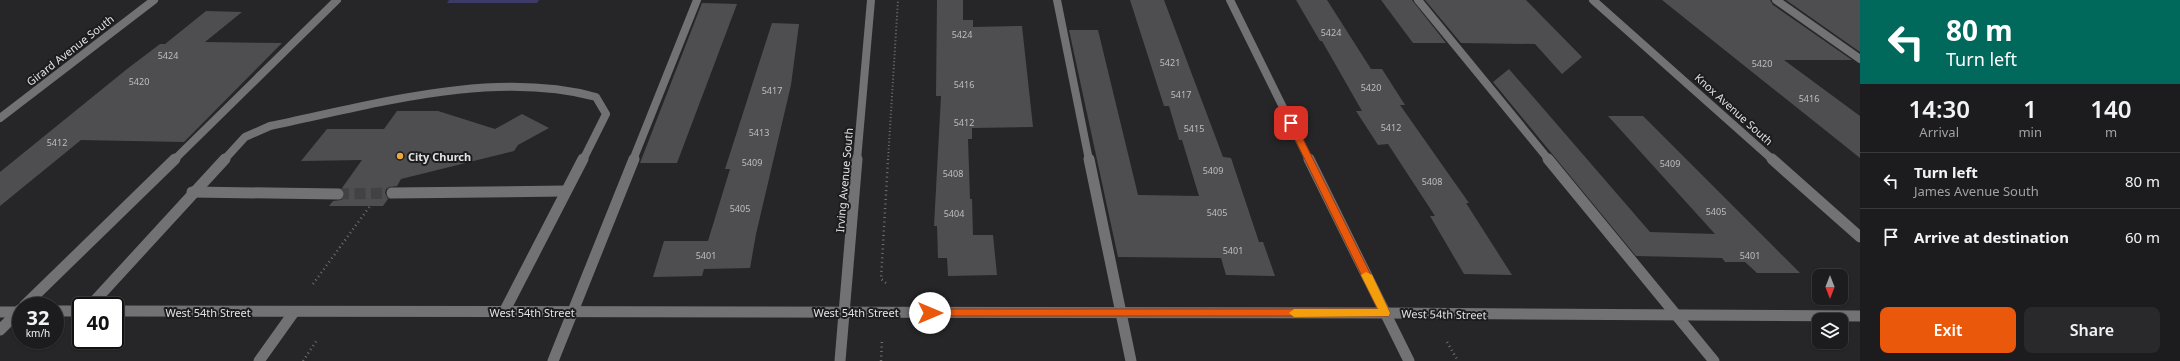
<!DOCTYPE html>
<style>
body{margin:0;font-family:"Noto Sans",sans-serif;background:#29292b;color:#f1f3f6;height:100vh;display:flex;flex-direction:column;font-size:15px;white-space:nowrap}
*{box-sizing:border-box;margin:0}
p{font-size:13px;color:#a0a1a4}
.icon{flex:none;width:22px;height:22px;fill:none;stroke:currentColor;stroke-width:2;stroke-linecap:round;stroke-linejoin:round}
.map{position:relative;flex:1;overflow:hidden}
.sheet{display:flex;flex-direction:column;background:#1c1c1e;width:320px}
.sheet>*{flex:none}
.guide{background:#00695c;color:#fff;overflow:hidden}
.needle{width:26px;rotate:180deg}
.fabs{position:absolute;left:1812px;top:269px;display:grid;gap:8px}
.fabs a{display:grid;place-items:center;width:36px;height:36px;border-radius:8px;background:#1c1c1e;box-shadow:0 1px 3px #0004,0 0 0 1px #3a3a3c;font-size:20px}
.speed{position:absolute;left:12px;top:297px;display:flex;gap:8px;font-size:20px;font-weight:700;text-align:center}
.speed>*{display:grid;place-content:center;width:52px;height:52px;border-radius:50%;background:#1c1c1e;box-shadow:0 1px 3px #0004,0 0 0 1px #3a3a3c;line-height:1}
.speed small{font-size:10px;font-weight:400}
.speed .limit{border:2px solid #111;border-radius:6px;background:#fff;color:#111}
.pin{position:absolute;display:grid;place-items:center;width:34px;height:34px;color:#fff;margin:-17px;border-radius:8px;box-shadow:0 2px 6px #0006}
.me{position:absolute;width:44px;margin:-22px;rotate:90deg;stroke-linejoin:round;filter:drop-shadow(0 0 3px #0008)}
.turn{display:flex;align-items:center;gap:14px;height:84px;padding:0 20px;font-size:18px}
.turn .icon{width:52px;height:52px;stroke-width:2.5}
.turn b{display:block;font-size:28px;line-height:34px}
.eta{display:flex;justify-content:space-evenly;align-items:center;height:68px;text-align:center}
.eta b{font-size:24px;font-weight:600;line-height:28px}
.button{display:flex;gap:8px;margin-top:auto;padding:8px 20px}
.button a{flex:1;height:46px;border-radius:8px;background:#ea580c;color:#fff;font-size:16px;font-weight:600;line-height:46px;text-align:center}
.button a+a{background:#29292b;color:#f1f3f6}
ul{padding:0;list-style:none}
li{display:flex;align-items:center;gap:12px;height:56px;padding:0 20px;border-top:1px solid #3a3a3c}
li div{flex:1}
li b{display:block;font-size:15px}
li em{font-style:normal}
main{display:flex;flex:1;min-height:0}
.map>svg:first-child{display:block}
.green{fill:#3d3a68}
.building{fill:#4e4e51}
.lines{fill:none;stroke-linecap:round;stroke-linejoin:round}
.minor-tunnel{stroke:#424244;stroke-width:11;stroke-dasharray:11 5.5;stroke-linecap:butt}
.path-far1{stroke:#6f6f71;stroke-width:2;stroke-dasharray:1 2.5;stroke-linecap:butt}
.path{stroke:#6f6f71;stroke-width:2.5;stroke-dasharray:1 3.5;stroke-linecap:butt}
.minor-far1{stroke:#727274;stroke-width:8}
.minor{stroke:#727274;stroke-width:11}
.route{fill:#ea580c;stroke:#983908}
.slow{fill:#f59e0b}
.poi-dot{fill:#eda83b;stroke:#1c1c1f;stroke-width:1.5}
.labels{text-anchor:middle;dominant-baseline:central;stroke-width:4;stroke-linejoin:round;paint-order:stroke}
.number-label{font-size:9px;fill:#bebec0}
.street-label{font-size:11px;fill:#e3e3e5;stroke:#1c1c1f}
.poi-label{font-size:11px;font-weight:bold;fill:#e3e3e5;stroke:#1c1c1f;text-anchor:start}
</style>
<main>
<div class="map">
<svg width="1860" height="361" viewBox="0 0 1860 361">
<rect width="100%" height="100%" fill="#262628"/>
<polygon class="green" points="449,0 539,0 537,3 447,3"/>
<g class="building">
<polygon points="937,0 963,0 963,20 973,20 973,27 1022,26 1033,127 972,128 972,139 968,139 970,199 972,199 973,235 993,235 997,275 948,276 947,258 938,258 937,226 934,226 941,96 936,96"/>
<polygon points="1130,0 1164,0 1223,157 1231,158 1259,242 1263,242 1275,276 1226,275 1221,258 1118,257 1069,30 1098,30 1138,195 1199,196 1182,140 1179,140 1169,106 1164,106"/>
<polygon points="1296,0 1327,0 1371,69 1382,69 1405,105 1400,105 1469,203 1466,203 1512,275 1464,274 1430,216 1435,216 1388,144 1378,145 1356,111 1362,111 1322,41 1320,41"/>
<polygon points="1381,0 1412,0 1446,43 1413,43"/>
<polygon points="1425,0 1526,0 1582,57 1562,74 1535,44 1461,43"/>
<polygon points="1662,0 1770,0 1773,5 1852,60 1784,60 1860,116 1860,158"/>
<polygon points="1786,0 1860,0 1860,52"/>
<polygon points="702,3 737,4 677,163 640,163"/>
<polygon points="206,11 242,12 205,42 282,43 184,142 81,140 0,206 0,172 127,69 160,44 165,44"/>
<polygon points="772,23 799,24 791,85 756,234 750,268 704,269 702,276 653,277 664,241 708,241 730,169 725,169"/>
<polygon points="1509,69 1650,232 1715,234 1608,116 1643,116 1800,273 1757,273 1745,262 1725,262 1722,258 1636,256 1493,82"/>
<polygon points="397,111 438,111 495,129 522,114 549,128 518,145 514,151 401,179 397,186 389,187 386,189 385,193 388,199 383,206 329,206 333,201 341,200 344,198 345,194 342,188 362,160 301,161 327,129 384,129"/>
</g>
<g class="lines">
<polyline class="minor-tunnel" points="338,194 392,193"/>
<polyline class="path-far1" points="888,160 898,0"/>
<g class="path">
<polyline points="886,283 881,279 888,159"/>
<polyline points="313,284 370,206"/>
<polyline points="1447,342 1458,361"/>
<polyline points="303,361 317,340"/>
<polyline points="881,361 882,339"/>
</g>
<g class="minor-far1">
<polyline points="1057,0 1089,160"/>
<polyline points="1230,0 1309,160"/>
<polyline points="1418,0 1549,160"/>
<polyline points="1593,0 1773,160"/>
<polyline points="1776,0 1860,59"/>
<polyline points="0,118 154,0"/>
<polyline points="174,160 337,0"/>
<path d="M224,160L245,137L270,126C372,105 493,69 596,97L606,114L583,160"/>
<polyline points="633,160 697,0"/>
<polyline points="857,160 871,0"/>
</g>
<g class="minor">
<polyline points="1089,159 1131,361"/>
<polyline points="1309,159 1409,361"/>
<polyline points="1548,159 1714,361"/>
<polyline points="1772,159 1860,237"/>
<polyline points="192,192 338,194"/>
<polyline points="392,193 566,191"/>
<polyline points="24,306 175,159"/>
<polyline points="90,306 225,159"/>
<polyline points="55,311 81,311"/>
<polyline points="115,311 1385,313 1860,316"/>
<polyline points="0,312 21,312"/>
<polyline points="504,312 583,159"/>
<polyline points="0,330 21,309"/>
<polyline points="259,361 294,312"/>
<polyline points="553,361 634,159"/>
<polyline points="840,361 857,159"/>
</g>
</g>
<polygon class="route" points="1288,121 1295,123 1390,313 1389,316 930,316 925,313 930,309 1378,309 1287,123"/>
<polygon class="slow" points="1366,272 1372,275 1390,313 1389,316 1294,317 1289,313 1294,309 1378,309 1361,275"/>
<circle class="poi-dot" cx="400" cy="156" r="4"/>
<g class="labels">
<g class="number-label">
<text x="1331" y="32">5424</text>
<text x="962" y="34">5424</text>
<text x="168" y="55">5424</text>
<text x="1170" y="62">5421</text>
<text x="1762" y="63">5420</text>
<text x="139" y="81">5420</text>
<text x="964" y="84">5416</text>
<text x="1371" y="87">5420</text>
<text x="772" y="90">5417</text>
<text x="1181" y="94">5417</text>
<text x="1809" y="98">5416</text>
<text x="964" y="122">5412</text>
<text x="1391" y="127">5412</text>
<text x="1194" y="128">5415</text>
<text x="759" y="132">5413</text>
<text x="57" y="142">5412</text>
<text x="752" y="162">5409</text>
<text x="1670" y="163">5409</text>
<text x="1213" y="170">5409</text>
<text x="953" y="173">5408</text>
<text x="1432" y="181">5408</text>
<text x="740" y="208">5405</text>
<text x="1716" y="211">5405</text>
<text x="1217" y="212">5405</text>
<text x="954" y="213">5404</text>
<text x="1233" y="250">5401</text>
<text x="706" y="255">5401</text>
<text x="1750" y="255">5401</text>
</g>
<g class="street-label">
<text transform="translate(70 50) rotate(-38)">Girard Avenue South</text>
<text transform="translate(1734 109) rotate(42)">Knox Avenue South</text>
<text transform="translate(844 180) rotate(-85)">Irving Avenue South</text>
<text x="208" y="312">West 54th Street</text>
<text x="532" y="312">West 54th Street</text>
<text x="856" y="312">West 54th Street</text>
<text transform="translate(1444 314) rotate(1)">West 54th Street</text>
</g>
<g class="poi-label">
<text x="408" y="156">City Church</text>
</g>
</g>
</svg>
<div class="fabs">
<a><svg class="needle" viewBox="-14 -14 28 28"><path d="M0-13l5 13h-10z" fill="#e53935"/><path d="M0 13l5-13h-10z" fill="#a0a1a4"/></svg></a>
<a><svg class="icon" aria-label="layers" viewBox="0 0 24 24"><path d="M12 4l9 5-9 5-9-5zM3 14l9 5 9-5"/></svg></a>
</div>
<div class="speed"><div>32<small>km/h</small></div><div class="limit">40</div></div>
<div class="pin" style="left:1291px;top:123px;background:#d93025"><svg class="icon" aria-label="arrive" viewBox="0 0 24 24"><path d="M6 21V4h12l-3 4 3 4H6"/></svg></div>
<svg class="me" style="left:930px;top:313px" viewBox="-20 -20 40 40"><circle r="19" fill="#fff"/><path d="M0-13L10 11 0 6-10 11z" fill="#ea580c"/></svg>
</div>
<section class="sheet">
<div class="guide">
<div class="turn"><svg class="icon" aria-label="left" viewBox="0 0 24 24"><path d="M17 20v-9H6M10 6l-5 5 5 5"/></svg><div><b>80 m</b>Turn left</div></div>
</div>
<div class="eta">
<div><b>14:30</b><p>Arrival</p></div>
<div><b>1</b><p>min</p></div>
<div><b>140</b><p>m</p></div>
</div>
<ul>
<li><svg class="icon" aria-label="left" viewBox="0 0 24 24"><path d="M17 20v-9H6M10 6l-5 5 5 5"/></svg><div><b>Turn left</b><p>James Avenue South</p></div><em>80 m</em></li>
<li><svg class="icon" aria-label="arrive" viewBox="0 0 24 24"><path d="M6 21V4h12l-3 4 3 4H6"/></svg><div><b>Arrive at destination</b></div><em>60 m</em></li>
</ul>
<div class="button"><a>Exit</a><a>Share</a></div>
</section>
</main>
